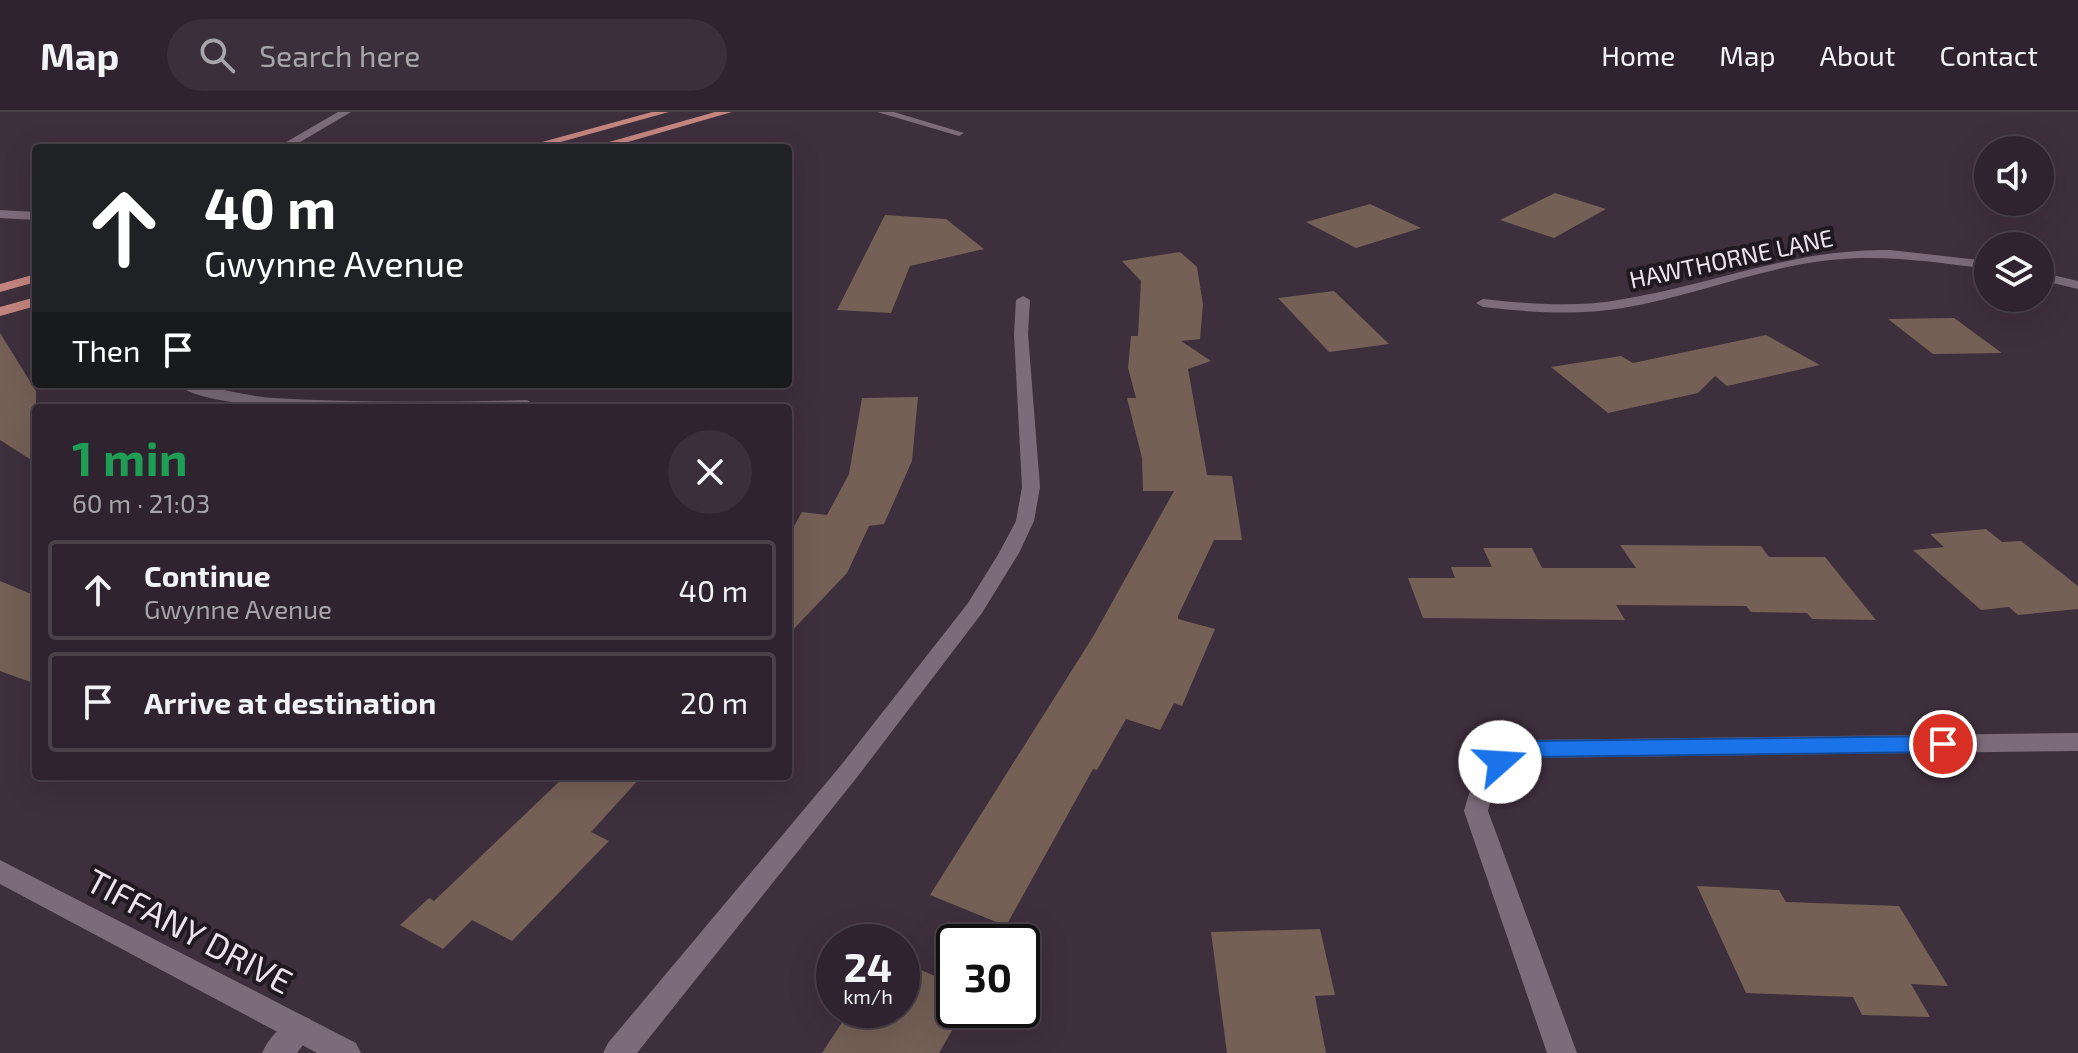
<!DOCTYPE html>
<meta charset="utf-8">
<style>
body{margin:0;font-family:"Exo 2",sans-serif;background:#3a2f3a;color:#f1f3f6;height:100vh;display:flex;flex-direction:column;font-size:30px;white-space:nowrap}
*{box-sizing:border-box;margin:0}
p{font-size:26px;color:#a7a4aa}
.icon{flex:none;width:44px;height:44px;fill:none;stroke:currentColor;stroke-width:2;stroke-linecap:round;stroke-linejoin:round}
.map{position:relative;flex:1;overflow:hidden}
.drawer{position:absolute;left:32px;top:292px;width:760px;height:376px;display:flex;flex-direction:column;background:#2e232e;border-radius:8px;box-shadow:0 8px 32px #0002,0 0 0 2px #49404a}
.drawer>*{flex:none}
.top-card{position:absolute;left:32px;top:32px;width:760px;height:244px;border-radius:8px;box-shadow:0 8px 32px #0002,0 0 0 2px #49404a;background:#202124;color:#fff;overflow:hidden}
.fabs{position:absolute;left:1974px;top:24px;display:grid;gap:16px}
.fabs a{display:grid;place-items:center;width:80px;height:80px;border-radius:50%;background:#2e232e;box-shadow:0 8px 32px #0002,0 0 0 2px #49404a;font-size:40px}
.speed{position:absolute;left:816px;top:812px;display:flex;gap:16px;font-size:40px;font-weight:700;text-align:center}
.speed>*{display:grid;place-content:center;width:104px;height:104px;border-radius:50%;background:#2e232e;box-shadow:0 8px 32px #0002,0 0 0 2px #49404a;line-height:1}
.speed small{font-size:20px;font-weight:400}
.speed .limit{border:4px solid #111;border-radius:12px;background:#fff;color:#111}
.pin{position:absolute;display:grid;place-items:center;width:68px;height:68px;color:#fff;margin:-34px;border:4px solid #fff;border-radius:50%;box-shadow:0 2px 8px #0007}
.me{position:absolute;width:88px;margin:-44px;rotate:71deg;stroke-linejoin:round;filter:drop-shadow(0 0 6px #0008)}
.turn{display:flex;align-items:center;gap:28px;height:168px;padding:0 40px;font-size:36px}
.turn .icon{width:104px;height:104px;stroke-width:2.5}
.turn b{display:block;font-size:56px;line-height:68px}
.then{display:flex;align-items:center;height:76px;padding:0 40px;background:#0003;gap:16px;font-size:30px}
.round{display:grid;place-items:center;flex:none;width:84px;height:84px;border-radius:42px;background:#3a2f3a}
.overview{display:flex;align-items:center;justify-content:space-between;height:136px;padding:0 40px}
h1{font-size:48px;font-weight:700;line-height:60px;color:#1e9e55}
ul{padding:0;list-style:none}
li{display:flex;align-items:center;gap:24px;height:100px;margin:0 16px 12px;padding:0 24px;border:4px solid #49404a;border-radius:8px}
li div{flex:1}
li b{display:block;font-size:30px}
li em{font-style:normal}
header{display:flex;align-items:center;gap:48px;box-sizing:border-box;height:112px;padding:0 40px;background:#2e232e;border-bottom:2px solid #49404a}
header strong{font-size:38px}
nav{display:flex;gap:44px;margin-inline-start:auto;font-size:28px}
.search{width:560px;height:72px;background:#3a2f3a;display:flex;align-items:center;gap:20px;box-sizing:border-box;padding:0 28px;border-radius:44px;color:#a7a4aa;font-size:30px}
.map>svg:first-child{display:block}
.building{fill:#746055}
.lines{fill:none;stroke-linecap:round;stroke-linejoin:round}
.service{fill:#7c6b7b;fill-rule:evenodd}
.minor{fill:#7c6b7b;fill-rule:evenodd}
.primary{fill:#c3857e;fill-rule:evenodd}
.route{fill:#1a73e8;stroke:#114b97;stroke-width:2}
.labels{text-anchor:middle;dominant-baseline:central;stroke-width:8;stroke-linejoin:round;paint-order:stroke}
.far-street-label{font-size:24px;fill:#ede3ec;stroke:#201a20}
.near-street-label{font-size:34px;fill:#ede3ec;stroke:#201a20}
</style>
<header>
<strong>Map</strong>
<div class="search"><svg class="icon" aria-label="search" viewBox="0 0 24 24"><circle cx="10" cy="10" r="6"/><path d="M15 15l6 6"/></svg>Search here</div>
<nav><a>Home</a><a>Map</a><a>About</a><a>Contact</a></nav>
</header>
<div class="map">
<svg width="2078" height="941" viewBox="0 0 2078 941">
<rect width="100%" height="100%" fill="#3e2f3d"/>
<g class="building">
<polygon points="1555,81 1606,97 1554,126 1500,108"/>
<polygon points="1370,92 1421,116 1356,136 1306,110"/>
<polygon points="885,103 946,107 984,137 910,154 891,201 837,198"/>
<polygon points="1180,140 1197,155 1203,192 1200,227 1181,229 1211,249 1188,257 1207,363 1232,364 1242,428 1214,428 1178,504 1178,507 1215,517 1182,594 1174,591 1160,618 1126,607 1097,658 1093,657 1006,814 930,783 1094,523 1174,379 1143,379 1142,346 1127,286 1136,286 1128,256 1131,224 1138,224 1141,169 1122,149"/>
<polygon points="1334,179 1389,232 1329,240 1278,186"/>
<polygon points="1954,206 2002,241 1933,242 1888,207"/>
<polygon points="0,221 36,279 36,351 0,328"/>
<polygon points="1766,223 1820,253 1727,274 1715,264 1698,281 1608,301 1551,255 1621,244 1633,251"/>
<polygon points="918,285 912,349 884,412 869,414 847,461 788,523 788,425 802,400 827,403 849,362 862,286"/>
<polygon points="1986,417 2002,430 2021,429 2078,474 2078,497 2018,503 2009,495 1981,498 1913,438 1944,435 1930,422"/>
<polygon points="1620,433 1761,434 1769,445 1825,445 1876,508 1812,507 1807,501 1751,500 1746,494 1616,493 1625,508 1423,506 1408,466 1455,466 1451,455 1492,455 1483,436 1532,436 1542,456 1636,456"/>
<polygon points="0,469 36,484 36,572 0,559"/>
<polygon points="565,664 642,664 591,720 609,729 512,829 472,808 443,837 400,813 429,786 434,789"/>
<polygon points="1697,774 1779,778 1786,790 1899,794 1948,874 1911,872 1930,905 1862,903 1853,885 1746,881"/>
<polygon points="1320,817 1335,883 1315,884 1326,941 1227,941 1211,820"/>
<polygon points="902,850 954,872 954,915 939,941 822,941 850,898 902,898"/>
</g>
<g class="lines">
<g class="service">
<polygon points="338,0 351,0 290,36 276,36"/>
<polygon points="877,0 894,0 964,21 959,24"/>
<polygon points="0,98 36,100 36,108 0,106"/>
<path d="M300,903L310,907L315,917L297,941H262C269,925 284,910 300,903Z"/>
</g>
<g class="minor">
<path d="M1890,138L1988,149V157C1936,150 1883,142 1830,148C1759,156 1693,184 1623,196C1576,204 1529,200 1483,195L1476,191L1483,187C1530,192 1577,196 1624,187C1714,172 1797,136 1890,138Z"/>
<polygon points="2040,160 2078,169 2078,177 2040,168"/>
<polygon points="1023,184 1030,188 1028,222 1040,375 1034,409 1019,441 982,501 858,664 637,941 603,941 608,931 842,652 968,491 999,441 1016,409 1022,375 1014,222 1016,188"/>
<path d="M177,272C209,272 241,284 274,286C358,291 443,290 527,288L535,293L533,296C471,296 213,308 177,272Z"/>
<path d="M2078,621V639L1531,646C1504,658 1495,670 1488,699L1577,941H1547L1464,699C1475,658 1486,641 1528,628Z"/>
<polygon points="0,748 356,931 361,941 317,941 0,772"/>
</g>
<g class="primary">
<polygon points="652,0 669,0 539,36 520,36"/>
<polygon points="715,0 732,0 607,36 588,36"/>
<polygon points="36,162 36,170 0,180 0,172"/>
<polygon points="36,185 36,194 0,204 0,195"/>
</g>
</g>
<polygon class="route" points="1943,624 1951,626 1954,632 1951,637 1943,640 1530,645 1500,658 1492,655 1489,650 1492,644 1528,629"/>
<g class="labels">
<g class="far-street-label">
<text transform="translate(1731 146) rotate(-12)">HAWTHORNE LANE</text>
</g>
<g class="near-street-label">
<text transform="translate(190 818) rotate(28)">TIFFANY DRIVE</text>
</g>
</g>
</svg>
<div class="fabs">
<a><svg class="icon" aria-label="sound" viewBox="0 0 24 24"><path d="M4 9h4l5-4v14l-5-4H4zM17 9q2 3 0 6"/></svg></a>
<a><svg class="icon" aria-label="layers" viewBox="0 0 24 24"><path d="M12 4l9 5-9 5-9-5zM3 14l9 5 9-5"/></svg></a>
</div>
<div class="speed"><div>24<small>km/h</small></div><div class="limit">30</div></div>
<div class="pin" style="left:1943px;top:632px;background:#d93025"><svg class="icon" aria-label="arrive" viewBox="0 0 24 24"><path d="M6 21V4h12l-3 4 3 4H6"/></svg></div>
<svg class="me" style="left:1500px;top:650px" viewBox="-20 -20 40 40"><circle r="19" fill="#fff"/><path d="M0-13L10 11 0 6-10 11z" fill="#1a73e8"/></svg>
<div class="top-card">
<div class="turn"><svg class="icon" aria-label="ahead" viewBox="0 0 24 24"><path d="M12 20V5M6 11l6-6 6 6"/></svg><div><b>40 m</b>Gwynne Avenue</div></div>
<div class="then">Then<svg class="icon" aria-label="arrive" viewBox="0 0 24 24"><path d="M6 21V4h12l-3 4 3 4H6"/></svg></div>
</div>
<section class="drawer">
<div class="overview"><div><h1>1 min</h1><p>60 m · 21:03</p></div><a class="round"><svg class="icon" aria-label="close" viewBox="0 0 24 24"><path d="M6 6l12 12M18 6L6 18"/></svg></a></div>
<ul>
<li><svg class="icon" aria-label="ahead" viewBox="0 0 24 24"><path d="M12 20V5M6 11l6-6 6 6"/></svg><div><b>Continue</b><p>Gwynne Avenue</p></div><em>40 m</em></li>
<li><svg class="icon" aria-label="arrive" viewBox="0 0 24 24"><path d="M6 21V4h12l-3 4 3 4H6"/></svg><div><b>Arrive at destination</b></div><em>20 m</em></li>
</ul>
</section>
</div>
